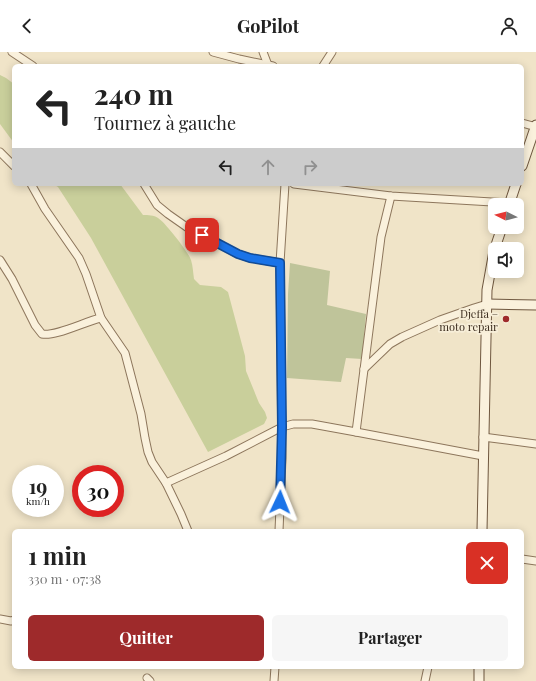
<!DOCTYPE html>
<html lang="fr">
<meta charset="utf-8">
<style>
body{margin:0;font-family:"Playfair Display",serif;background:#f6f6f6;color:#222;height:100vh;display:flex;flex-direction:column;font-size:15px;white-space:nowrap}
*{box-sizing:border-box;margin:0}
p{font-size:13px;color:#767676}
.icon{flex:none;width:22px;height:22px;fill:none;stroke:currentColor;stroke-width:2;stroke-linecap:round;stroke-linejoin:round}
.map{position:relative;flex:1;overflow:hidden}
.sheet{position:absolute;left:12px;top:477px;width:512px;height:140px;display:flex;flex-direction:column;background:#fff;border-radius:6px;box-shadow:0 2px 10px #0003}
.sheet>*{flex:none}
.banner{position:absolute;left:12px;top:12px;width:512px;height:122px;border-radius:6px;box-shadow:0 2px 10px #0003;background:#fff;color:#222;overflow:hidden}
.needle{width:26px;rotate:276deg}
.controls{position:absolute;left:488px;top:146px;display:grid;gap:8px}
.controls a{display:grid;place-items:center;width:36px;height:36px;border-radius:6px;background:#fff;box-shadow:0 2px 10px #0003;font-size:20px}
.speed{position:absolute;left:12px;top:413px;display:flex;gap:8px;font-size:20px;font-weight:700;text-align:center}
.speed>*{display:grid;place-content:center;width:52px;height:52px;border-radius:50%;background:#fff;box-shadow:0 2px 10px #0003;line-height:1}
.speed small{font-size:10px;font-weight:400}
.speed .limit{border:6px solid #d22;background:#fff;color:#111}
.pin{position:absolute;display:grid;place-items:center;width:34px;height:34px;color:#fff;margin:-17px;border-radius:8px;box-shadow:0 2px 6px #0006}
.me{position:absolute;width:44px;margin:-22px;rotate:2deg;stroke-linejoin:round;filter:drop-shadow(0 0 3px #0008)}
.turn{display:flex;align-items:center;gap:14px;height:84px;padding:0 16px;font-size:18px}
.turn .icon{width:52px;height:52px;stroke-width:2.5}
.turn b{display:block;font-size:28px;line-height:34px}
.lanes{display:flex;align-items:center;height:38px;padding:0 16px;background:#0003;justify-content:center;gap:20px;direction:ltr}
.lanes .off{opacity:.35}
.round{display:grid;place-items:center;flex:none;width:42px;height:42px;border-radius:6px;background:#f6f6f6}
.summary{display:flex;align-items:center;justify-content:space-between;height:68px;padding:0 16px}
h1{font-size:24px;font-weight:700;line-height:30px}
.action{display:flex;gap:8px;margin-top:auto;padding:8px 16px}
.action a{flex:1;height:46px;border-radius:6px;background:#9e2a2b;color:#fff;font-size:16px;font-weight:700;line-height:46px;text-align:center}
.action a+a{background:#f6f6f6;color:#222}
header{display:flex;justify-content:space-between;align-items:center;height:52px;padding:0 16px;background:#fff;font-size:18px;font-weight:700}
.map>svg:first-child{display:block}
.green{fill:#c9cf9b}
.cemetery{fill:#bfc49a}
.lines{fill:none;stroke-linecap:round;stroke-linejoin:round}
.street-casing{stroke:#8d765c;stroke-width:9}
.secondary-casing{stroke:#6f573f;stroke-width:11}
.street{stroke:#faf1dc;stroke-width:7}
.secondary{stroke:#faf1dc;stroke-width:9}
.route-casing{stroke:#114b97;stroke-width:10}
.route{stroke:#1a73e8;stroke-width:7}
.poi-dot{fill:#9e2a2b;stroke:#f7eed8;stroke-width:1.5}
.labels{text-anchor:middle;dominant-baseline:central;stroke-width:3.5;stroke-linejoin:round;paint-order:stroke}
.poi-label{font-size:11px;fill:#3d2e20;stroke:#f7eed8;text-anchor:end}
</style>
<header><svg class="icon" aria-label="back" viewBox="0 0 24 24"><path d="M15 5l-7 7 7 7"/></svg>GoPilot<svg class="icon" aria-label="person" viewBox="0 0 24 24"><circle cx="12" cy="8" r="4"/><path d="M4 21q1-7 8-7t8 7"/></svg></header>
<div class="map">
<svg width="536" height="629" viewBox="0 0 536 629">
<rect width="100%" height="100%" fill="#f0e4c8"/>
<g class="green">
<polygon points="0,23 6,26 14,32 14,91 0,72"/>
<path d="M53,132H120L143,163C148,163 154,163 158,166C165,170 189,201 191,208C193,214 193,221 194,227L200,233L221,235L228,240L245,304L246,319L259,351L265,360L267,366L264,372L208,400L91,186L58,135Z"/>
</g>
<polygon class="cemetery" points="290,211 330,219 327,253 366,262 362,307 346,306 341,330 287,326 288,242"/>
<g class="lines">
<g class="street-casing">
<g id="street">
<polyline points="12,0 33,14"/>
<polyline points="213,0 239,7 273,14"/>
<polyline points="263,0 268,13"/>
<polyline points="323,14 332,0"/>
<polyline points="522,71 536,75"/>
<polyline points="0,100 14,114"/>
<polyline points="31,132 45,157 79,206 86,222 101,266 125,301 141,362 145,386 148,400 152,410 166,431 181,462 188,479"/>
<polyline points="144,132 157,153 168,162 188,176 238,202 250,206 280,211"/>
<polyline points="294,132 391,144 509,151"/>
<path d="M0,208L12,227L35,273L42,282C55,285 86,269 101,266"/>
<polyline points="364,317 390,292 402,285 440,268 474,256 487,252"/>
<polyline points="356,380 381,185 391,144"/>
<polyline points="483,385 536,392"/>
<polyline points="166,431 226,404 282,375 293,372 312,372 356,380 483,404"/>
<polyline points="279,479 282,406 280,211 285,132"/>
<polyline points="522,507 536,509"/>
<polyline points="0,567 11,569 14,568"/>
<polyline points="147,626 150,629"/>
<polyline points="274,629 275,615"/>
<polyline points="425,629 428,615"/>
</g>
</g>
<g class="secondary-casing">
<g id="secondary">
<polyline points="522,114 536,73"/>
<polyline points="509,153 516,132"/>
<polyline points="487,252 536,253"/>
<polyline points="482,479 487,238 494,199 502,175"/>
<polyline points="479,629 479,615"/>
</g>
</g>
<use href="#street" class="street"/>
<use href="#secondary" class="secondary"/>
</g>
<g class="lines">
<g class="route-casing">
<polyline id="route" points="202,183 238,202 250,206 280,211 282,375 280,450"/>
</g>
<use href="#route" class="route"/>
</g>
<circle class="poi-dot" cx="506" cy="267" r="4"/>
<g class="labels">
<g class="poi-label">
<text x="498" y="261">Djeffa –<tspan x="498" dy="13">moto repair</tspan></text>
</g>
</g>
</svg>
<div class="controls">
<a><svg class="needle" viewBox="-14 -14 28 28"><path d="M0-13l5 13h-10z" fill="#e53935"/><path d="M0 13l5-13h-10z" fill="#767676"/></svg></a>
<a><svg class="icon" aria-label="sound" viewBox="0 0 24 24"><path d="M4 9h4l5-4v14l-5-4H4zM17 9q2 3 0 6"/></svg></a>
</div>
<div class="speed"><div>19<small>km/h</small></div><div class="limit">30</div></div>
<div class="pin" style="left:202px;top:183px;background:#d93025"><svg class="icon" aria-label="arrive" viewBox="0 0 24 24"><path d="M6 21V4h12l-3 4 3 4H6"/></svg></div>
<svg class="me" style="left:280px;top:450px" viewBox="-20 -20 40 40"><path d="M0-17L14 15 0 8-14 15z" fill="#1a73e8" stroke="#fff" stroke-width="4"/></svg>
<div class="banner">
<div class="turn"><svg class="icon" aria-label="left" viewBox="0 0 24 24"><path d="M17 20v-9H6M10 6l-5 5 5 5"/></svg><div><b>240 m</b>Tournez à gauche</div></div>
<div class="lanes"><svg class="icon" aria-label="left" viewBox="0 0 24 24"><path d="M17 20v-9H6M10 6l-5 5 5 5"/></svg><svg class="icon off" aria-label="ahead" viewBox="0 0 24 24"><path d="M12 20V5M6 11l6-6 6 6"/></svg><svg class="icon off" aria-label="right" viewBox="0 0 24 24"><path d="M7 20v-9h11M14 6l5 5-5 5"/></svg></div>
</div>
<section class="sheet">
<div class="summary"><div><h1>1 min</h1><p>330 m · 07:38</p></div><a class="round" style="background:#d93025;color:#fff"><svg class="icon" aria-label="close" viewBox="0 0 24 24"><path d="M6 6l12 12M18 6L6 18"/></svg></a></div>
<div class="action"><a>Quitter</a><a>Partager</a></div>
</section>
</div>
